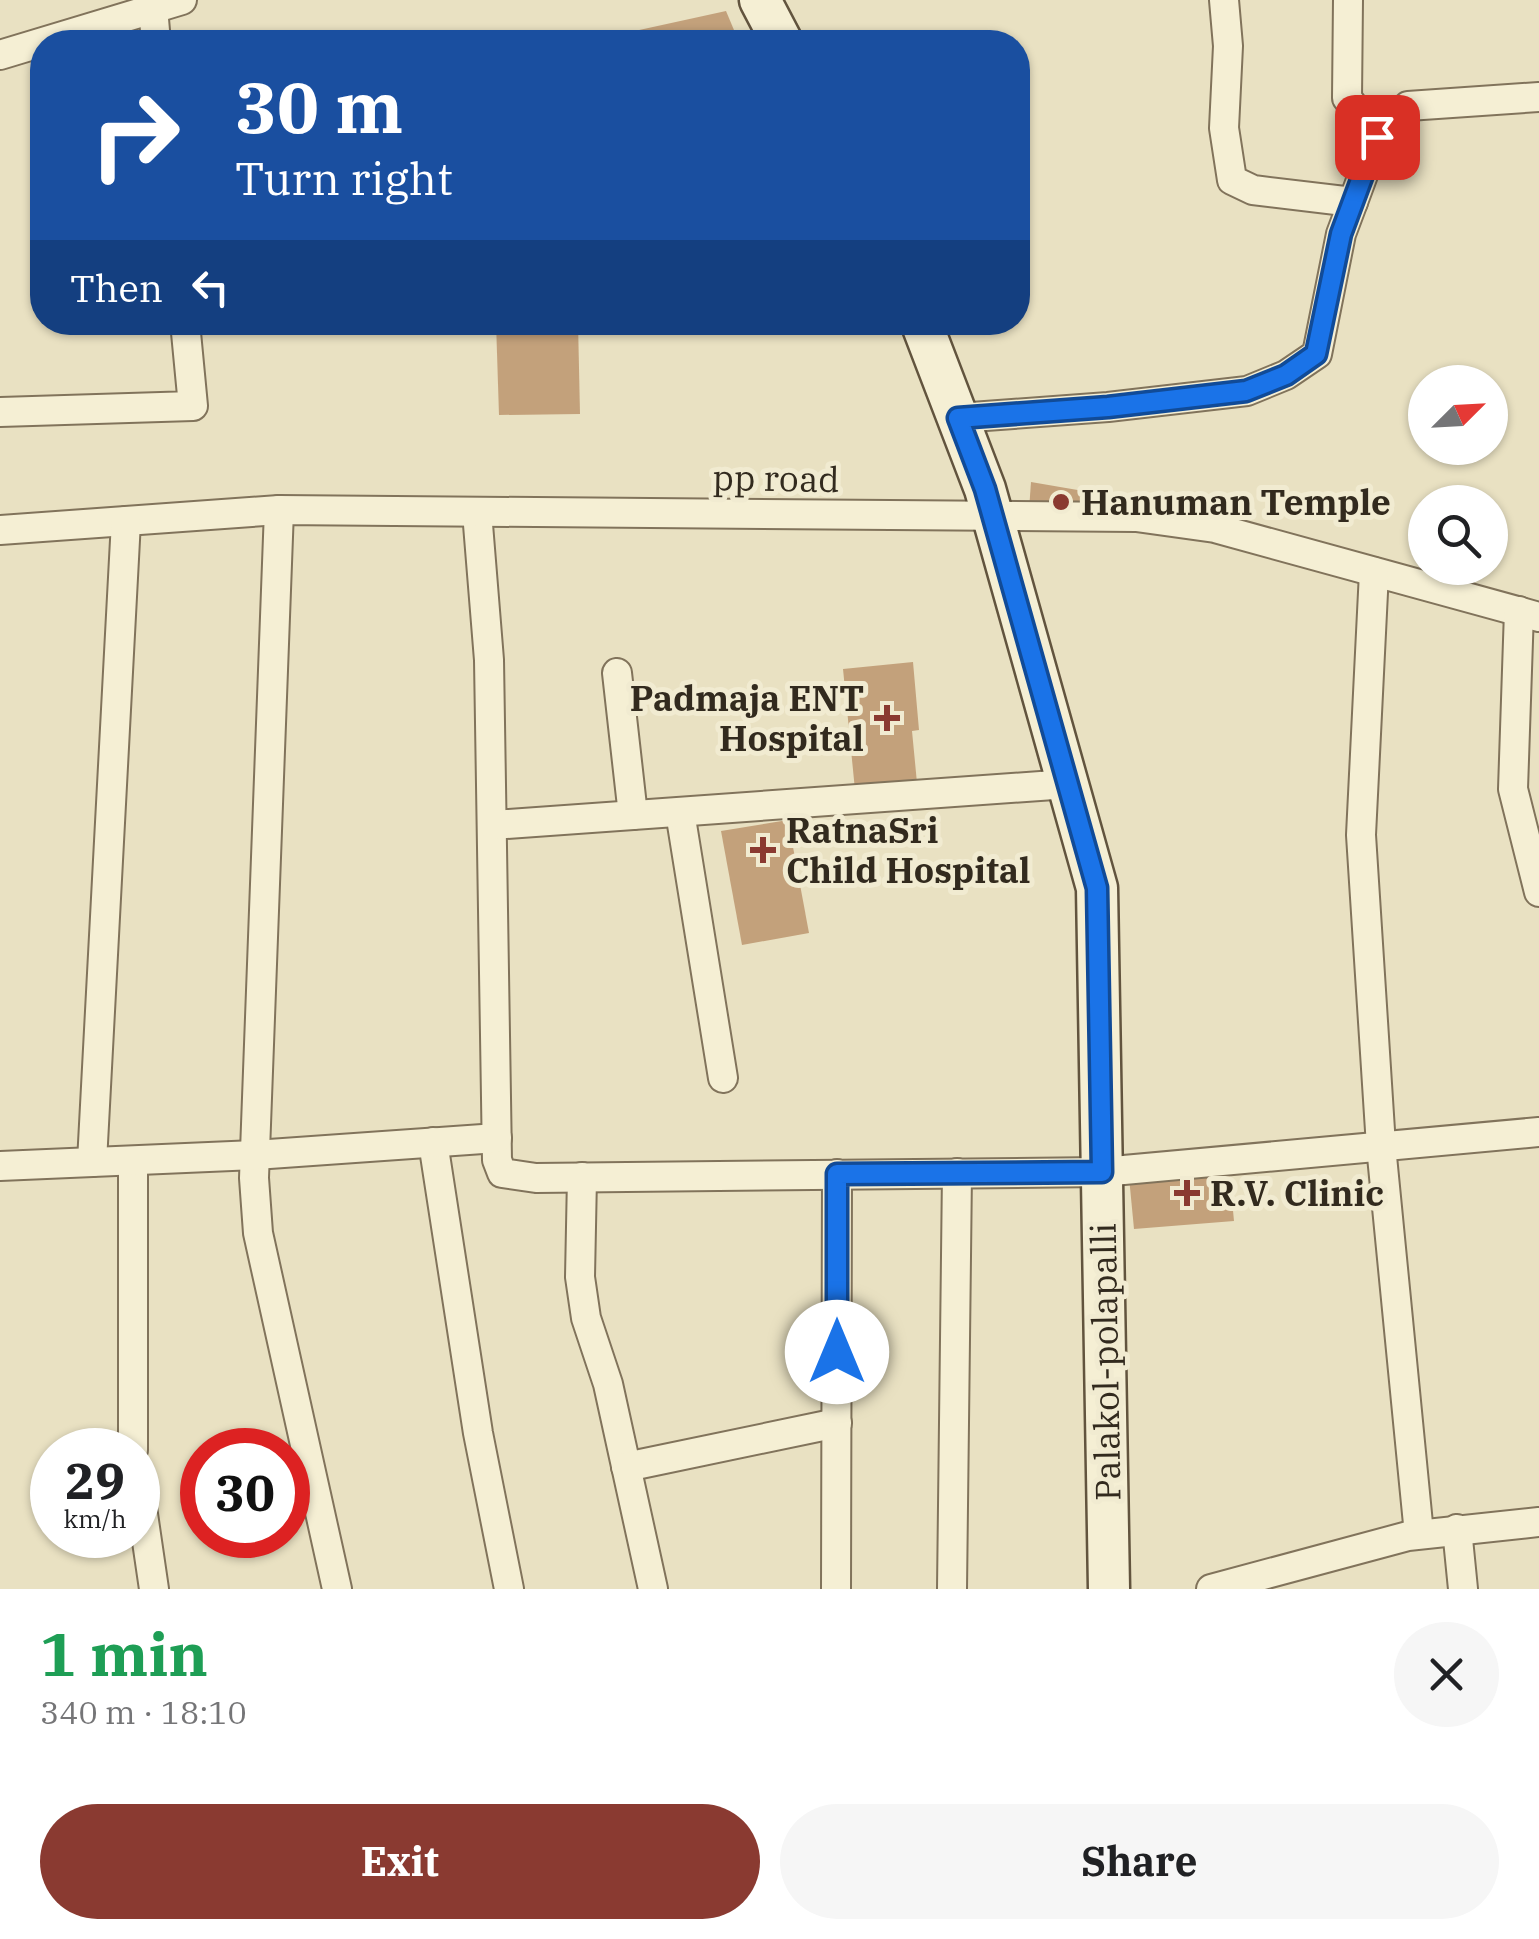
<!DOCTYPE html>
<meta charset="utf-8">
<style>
body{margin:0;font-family:"IBM Plex Serif",serif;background:#f6f6f6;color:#202124;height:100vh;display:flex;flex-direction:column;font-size:38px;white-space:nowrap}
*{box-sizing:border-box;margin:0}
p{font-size:32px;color:#757577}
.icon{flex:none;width:55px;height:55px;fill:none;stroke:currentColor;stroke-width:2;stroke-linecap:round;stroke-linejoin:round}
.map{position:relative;height:1589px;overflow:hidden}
.side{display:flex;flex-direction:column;background:#fff;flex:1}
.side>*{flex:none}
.hud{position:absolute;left:30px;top:30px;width:1000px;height:305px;border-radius:40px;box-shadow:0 2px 8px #0004;background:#1a4fa0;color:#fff;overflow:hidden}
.needle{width:65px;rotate:66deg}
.buttons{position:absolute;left:1408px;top:365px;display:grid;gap:20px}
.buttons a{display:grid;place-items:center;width:100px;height:100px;border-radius:50%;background:#fff;box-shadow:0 2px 8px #0004;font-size:50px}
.speed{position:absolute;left:30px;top:1428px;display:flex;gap:20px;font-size:50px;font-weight:700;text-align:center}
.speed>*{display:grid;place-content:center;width:130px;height:130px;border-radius:50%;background:#fff;box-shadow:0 2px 8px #0004;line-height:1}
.speed small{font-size:25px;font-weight:400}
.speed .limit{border:15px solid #d22;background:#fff;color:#111}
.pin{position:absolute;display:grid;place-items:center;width:85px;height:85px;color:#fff;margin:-42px;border-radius:20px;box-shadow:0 5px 15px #0006}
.me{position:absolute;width:110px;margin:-55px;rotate:0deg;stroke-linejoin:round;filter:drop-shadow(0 0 8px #0008)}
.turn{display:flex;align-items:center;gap:35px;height:210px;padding:0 40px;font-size:45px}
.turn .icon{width:130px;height:130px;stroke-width:2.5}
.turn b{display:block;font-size:70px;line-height:85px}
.then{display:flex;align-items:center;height:95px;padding:0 40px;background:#0003;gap:20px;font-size:38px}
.round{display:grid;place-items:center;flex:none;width:105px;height:105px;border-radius:52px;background:#f6f6f6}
.head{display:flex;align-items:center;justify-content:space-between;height:170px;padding:0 40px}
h1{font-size:60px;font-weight:700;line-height:75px;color:#1e9e55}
.primary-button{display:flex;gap:20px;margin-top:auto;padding:20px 40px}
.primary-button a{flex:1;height:115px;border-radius:60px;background:#8a3a31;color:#fff;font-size:40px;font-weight:700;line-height:115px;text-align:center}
.primary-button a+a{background:#f6f6f6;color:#202124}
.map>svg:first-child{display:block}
.building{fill:#c3a17b}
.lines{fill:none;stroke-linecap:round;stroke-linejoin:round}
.street-casing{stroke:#81735b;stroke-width:32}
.secondary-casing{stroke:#62543e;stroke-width:45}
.street{stroke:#f5efd4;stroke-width:28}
.secondary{stroke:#f5efd4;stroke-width:40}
.route-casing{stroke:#114b97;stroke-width:25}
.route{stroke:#1a73e8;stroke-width:18}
.poi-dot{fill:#8a3a31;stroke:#f1ebd1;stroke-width:4}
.labels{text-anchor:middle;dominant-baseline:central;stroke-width:10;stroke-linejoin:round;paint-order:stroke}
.street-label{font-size:35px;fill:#322a1e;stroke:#f1ebd1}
.poi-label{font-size:35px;font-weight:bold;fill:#322a1e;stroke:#f1ebd1;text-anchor:start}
</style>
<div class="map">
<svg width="1539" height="1589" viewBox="0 0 1539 1589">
<rect width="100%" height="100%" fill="#e9e1c2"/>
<g class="building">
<polygon points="726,11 739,42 589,42 589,41"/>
<polygon points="496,322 578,322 580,414 499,415"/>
<polygon points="1031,482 1095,493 1089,512 1029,510"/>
<polygon points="913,662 919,730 912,731 917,783 855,790 843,669"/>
<polygon points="788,820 809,933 742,945 721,831"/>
<polygon points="1229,1168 1234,1221 1134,1229 1129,1177"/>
</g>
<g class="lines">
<g class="street-casing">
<g id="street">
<polyline points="1224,0 1228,46 1224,128 1232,180 1253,190 1353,202"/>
<polyline points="1348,0 1347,98 1377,137"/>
<polyline points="153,8 156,42"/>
<polyline points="0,55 182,0"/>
<polyline points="0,412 193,406 185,322"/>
<polyline points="958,418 1108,407 1247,391 1286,375 1317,354 1341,234 1353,202 1377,137 1408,106 1539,97"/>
<polyline points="279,510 254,1178 258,1233 337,1589"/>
<polyline points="477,512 489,660 497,1160 502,1173 536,1178 1102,1172 1539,1132"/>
<polyline points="0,530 279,510 1136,517 1215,528 1539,617"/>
<polyline points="1374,572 1361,835 1381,1146 1419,1534"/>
<polyline points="1519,611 1513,789 1539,892"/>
<polyline points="617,673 633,815"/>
<polyline points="680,812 723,1078"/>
<polyline points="493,825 1068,784"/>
<polyline points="433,1142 478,1433 509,1589"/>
<polyline points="133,1161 133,1450"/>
<polyline points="92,1162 126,521"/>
<polyline points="0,1166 255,1155 497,1138"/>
<polyline points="582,1177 580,1277 586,1318 608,1384 653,1589"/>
<polyline points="626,1467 837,1423"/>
<polyline points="138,1480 154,1589"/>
<polyline points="1457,1529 1463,1589"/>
<polyline points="836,1589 837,1174"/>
<polyline points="952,1589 957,1173"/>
<polyline points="1211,1589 1408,1536 1539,1522"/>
</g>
</g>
<g class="secondary-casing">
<g id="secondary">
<polyline points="760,0 782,42"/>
<polyline points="921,322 985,489 1097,888 1109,1589"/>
</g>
</g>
<use href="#street" class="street"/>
<use href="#secondary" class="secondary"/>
</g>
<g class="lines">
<g class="route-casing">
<polyline id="route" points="837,1352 837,1174 1102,1172 1097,888 985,489 958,418 1108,407 1246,391 1286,375 1316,354 1341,234 1377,137"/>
</g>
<use href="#route" class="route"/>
</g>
<g class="poi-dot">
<circle cx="1061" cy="502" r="10"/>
<path d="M882 703h10v10h10v10h-10v10h-10v-10h-10v-10h10z"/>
<path d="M758 835h10v10h10v10h-10v10h-10v-10h-10v-10h10z"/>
<path d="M1182 1178h10v10h10v10h-10v10h-10v-10h-10v-10h10z"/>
</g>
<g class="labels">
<g class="street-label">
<text transform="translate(776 478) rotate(1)">pp road</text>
<text transform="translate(1105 1362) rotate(-91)">Palakol-polapalli</text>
</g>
<g class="poi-label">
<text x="1081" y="502">Hanuman Temple</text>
<text x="864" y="698" text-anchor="end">Padmaja ENT<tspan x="864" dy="40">Hospital</tspan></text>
<text x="786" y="830">RatnaSri<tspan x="786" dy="40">Child Hospital</tspan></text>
<text x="1210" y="1193">R.V. Clinic</text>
</g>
</g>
</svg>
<div class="buttons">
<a><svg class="needle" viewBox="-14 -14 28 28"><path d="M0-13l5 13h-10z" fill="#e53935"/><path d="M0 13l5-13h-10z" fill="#757577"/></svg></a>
<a><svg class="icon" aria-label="search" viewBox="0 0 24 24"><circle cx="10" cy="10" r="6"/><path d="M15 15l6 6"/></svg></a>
</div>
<div class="speed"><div>29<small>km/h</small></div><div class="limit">30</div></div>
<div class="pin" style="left:1377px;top:137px;background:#d93025"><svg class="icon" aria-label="arrive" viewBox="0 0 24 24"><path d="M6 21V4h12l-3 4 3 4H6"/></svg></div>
<svg class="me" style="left:837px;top:1352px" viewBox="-20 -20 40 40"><circle r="19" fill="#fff"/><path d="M0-13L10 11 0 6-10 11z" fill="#1a73e8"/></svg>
<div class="hud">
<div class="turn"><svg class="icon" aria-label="right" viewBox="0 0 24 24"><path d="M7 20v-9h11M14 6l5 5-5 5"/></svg><div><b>30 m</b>Turn right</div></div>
<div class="then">Then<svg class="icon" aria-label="left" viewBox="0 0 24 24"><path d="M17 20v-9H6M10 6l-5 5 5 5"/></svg></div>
</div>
</div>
<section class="side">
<div class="head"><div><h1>1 min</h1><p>340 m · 18:10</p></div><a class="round"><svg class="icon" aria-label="close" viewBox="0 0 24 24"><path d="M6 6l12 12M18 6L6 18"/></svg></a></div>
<div class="primary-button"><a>Exit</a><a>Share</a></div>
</section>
